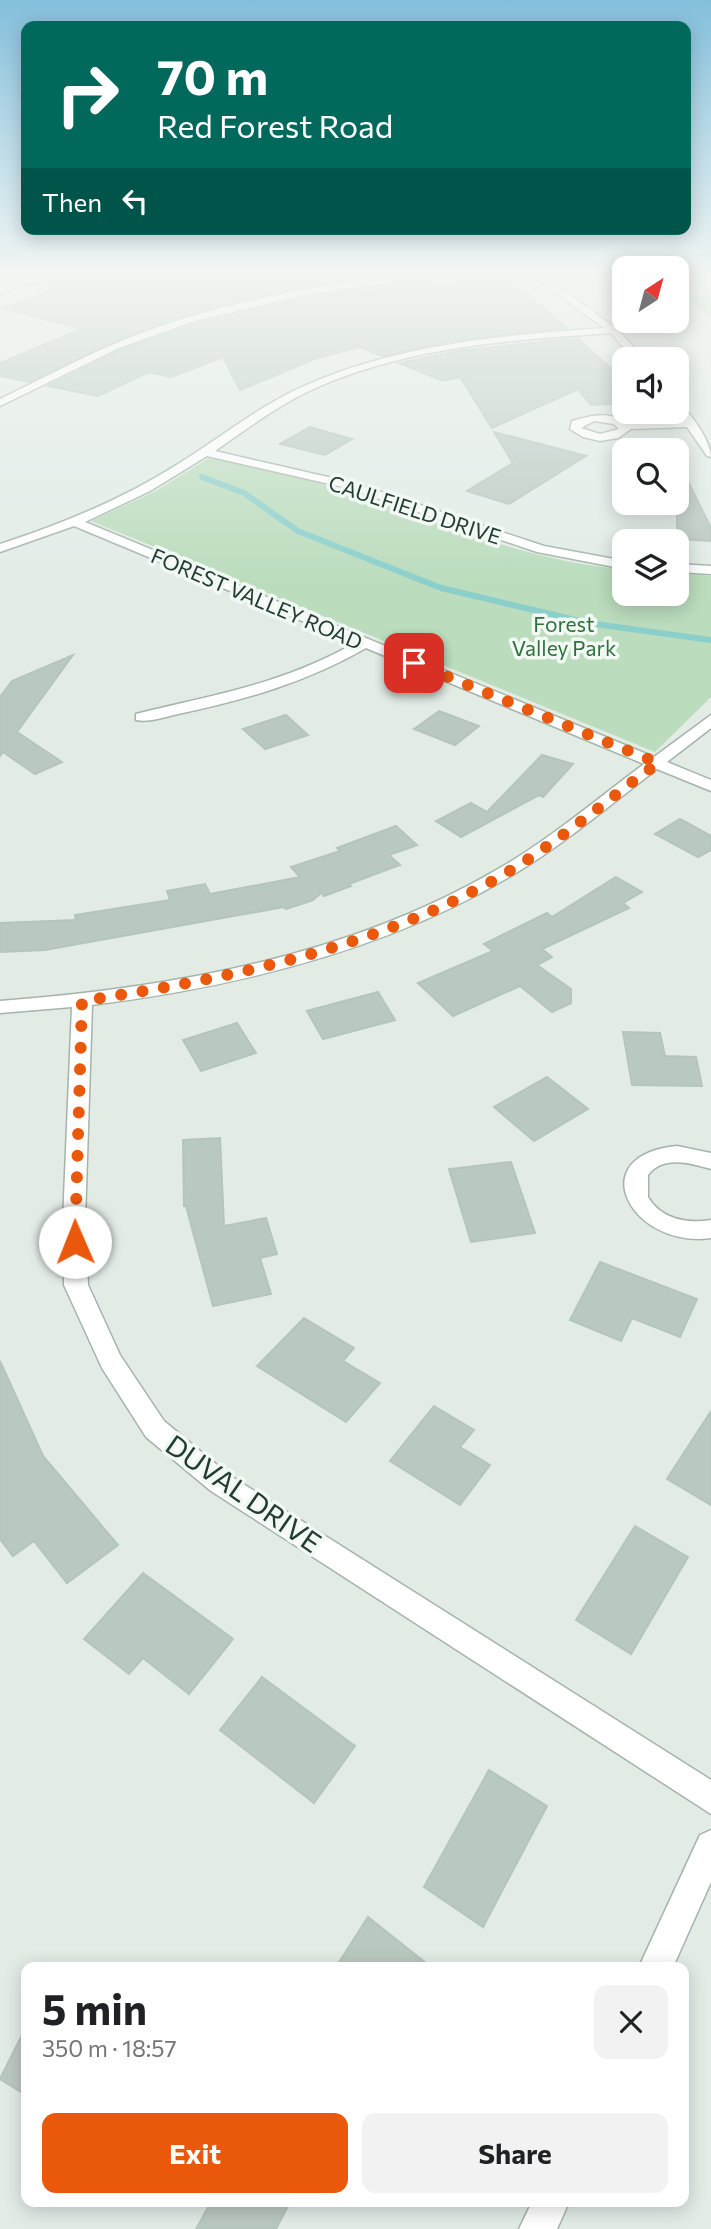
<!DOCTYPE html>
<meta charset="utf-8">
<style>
body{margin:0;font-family:Commissioner,sans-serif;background:#f2f2f2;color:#202124;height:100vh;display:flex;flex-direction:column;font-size:26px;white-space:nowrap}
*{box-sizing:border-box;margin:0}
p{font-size:23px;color:#757577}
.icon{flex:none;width:38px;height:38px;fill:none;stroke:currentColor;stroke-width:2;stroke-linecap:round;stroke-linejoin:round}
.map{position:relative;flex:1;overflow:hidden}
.sheet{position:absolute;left:21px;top:1962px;width:668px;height:245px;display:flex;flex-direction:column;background:#fff;border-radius:14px;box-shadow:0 4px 18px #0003}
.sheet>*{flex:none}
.top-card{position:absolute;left:21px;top:21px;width:670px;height:214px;border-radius:14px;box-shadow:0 4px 18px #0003;background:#00695c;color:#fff;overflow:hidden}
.needle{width:46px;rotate:36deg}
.fabs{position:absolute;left:612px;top:256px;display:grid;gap:14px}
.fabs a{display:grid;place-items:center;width:77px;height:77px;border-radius:14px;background:#fff;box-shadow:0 4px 18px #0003;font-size:35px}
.pin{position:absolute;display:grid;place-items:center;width:60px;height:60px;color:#fff;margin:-30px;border-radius:14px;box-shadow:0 4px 10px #0006}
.me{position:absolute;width:77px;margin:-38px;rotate:359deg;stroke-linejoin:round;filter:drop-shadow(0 0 5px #0008)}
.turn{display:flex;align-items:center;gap:24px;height:147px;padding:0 21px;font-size:32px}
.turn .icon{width:91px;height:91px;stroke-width:2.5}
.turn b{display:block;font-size:49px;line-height:60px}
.then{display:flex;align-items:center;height:66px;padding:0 21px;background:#0003;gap:14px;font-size:26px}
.round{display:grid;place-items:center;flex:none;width:74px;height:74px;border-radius:14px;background:#f2f2f2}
.summary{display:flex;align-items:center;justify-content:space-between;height:119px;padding:0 21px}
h1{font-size:42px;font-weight:700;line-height:52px}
.button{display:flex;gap:14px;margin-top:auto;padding:14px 21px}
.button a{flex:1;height:80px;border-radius:14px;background:#ea580c;color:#fff;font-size:28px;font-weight:700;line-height:80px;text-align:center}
.button a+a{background:#f2f2f2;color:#202124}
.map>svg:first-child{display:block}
.green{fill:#bbdcbd}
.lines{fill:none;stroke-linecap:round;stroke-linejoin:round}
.stream{stroke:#8bcfcb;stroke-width:6}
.building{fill:#bac9c0;stroke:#b4c5bb;stroke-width:2}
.minor-casing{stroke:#a5b4ab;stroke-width:3}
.minor{fill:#fff;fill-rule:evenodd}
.route{stroke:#ea580c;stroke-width:12;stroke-dasharray:0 21.6}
.labels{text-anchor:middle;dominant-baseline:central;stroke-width:7;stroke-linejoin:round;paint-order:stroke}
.far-street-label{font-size:21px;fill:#223c30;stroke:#f2f8f4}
.far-park-label{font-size:21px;fill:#2e7239;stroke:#f2f8f4}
.near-street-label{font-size:28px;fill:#223c30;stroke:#f2f8f4}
</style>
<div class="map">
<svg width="711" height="2229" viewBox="0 0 711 2229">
<rect width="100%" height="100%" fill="#e2ece5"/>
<g class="green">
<polygon points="677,272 694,272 711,281 711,318 677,293"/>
<path d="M209,458C252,468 297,476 339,489C433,519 525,562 625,569V593H677V573L711,576V697L655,752L91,521L156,491Z"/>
</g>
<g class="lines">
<polyline class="stream" points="202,477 244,493 298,531 441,588 588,623 711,640"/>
</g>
<g class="building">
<polygon points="69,272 406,272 314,285 239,301 130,335 29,382 0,376 0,363 82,329 2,308 56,289 37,284"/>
<polygon points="506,275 566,328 451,341 382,356 359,347 317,358 240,390 223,357 171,377 149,372 98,396 48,386 120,350 196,324 302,299 436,277 437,285"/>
<polygon points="577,338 625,381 625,403 591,405 578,389 492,428 460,377 443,381 399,363 457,351"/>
<polygon points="310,427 352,439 325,455 280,444"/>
<polygon points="494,432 586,456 509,504 467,491 513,463"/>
<polygon points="677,459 711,528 711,541 677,539"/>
<polygon points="73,655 17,732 62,762 35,774 3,752 0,756 0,697 12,681"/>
<polygon points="439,711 479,726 455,745 414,729"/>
<polygon points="286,715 308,735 265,749 243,729"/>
<polygon points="542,755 573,764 543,797 539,795 461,837 436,821 471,803 487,812"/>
<polygon points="680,819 711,836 711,850 698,857 655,834"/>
<polygon points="396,826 417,845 389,855 400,865 349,884 351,886 324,896 321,893 313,900 286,909 284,907 45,950 0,952 0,923 76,920 75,915 170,900 167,891 205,884 210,894 300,877 291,867 340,851 337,848"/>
<polygon points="616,877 642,892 623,903 629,908 542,949 552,957 537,965 571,989 571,1003 552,1012 520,986 453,1016 418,983 493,951 484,944 547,913 552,917"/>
<polygon points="378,992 395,1020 323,1039 307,1011"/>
<polygon points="237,1023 256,1053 201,1071 183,1040"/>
<polygon points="623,1032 660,1033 665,1056 696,1057 702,1086 632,1085"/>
<polygon points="547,1077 588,1109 534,1141 494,1107"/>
<polygon points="220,1138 224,1226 266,1218 277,1254 260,1258 271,1294 213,1306 186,1206 184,1206 183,1140"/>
<polygon points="511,1162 535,1233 471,1242 449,1169"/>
<polygon points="600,1262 697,1299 680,1337 632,1318 621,1341 570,1320"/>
<polygon points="304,1318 354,1348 343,1361 380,1383 346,1422 257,1366"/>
<polygon points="0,1361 43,1456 118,1545 67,1583 34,1541 13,1556 0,1539"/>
<polygon points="434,1406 474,1430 460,1447 490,1465 460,1505 390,1461"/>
<polygon points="711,1411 711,1505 667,1479"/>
<polygon points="635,1526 688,1557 631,1654 576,1620"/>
<polygon points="143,1573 233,1639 189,1694 143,1658 129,1674 84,1639"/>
<polygon points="262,1677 355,1746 314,1803 220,1730"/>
<polygon points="489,1770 547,1806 483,1927 424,1887"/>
<polygon points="368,1917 431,1967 336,1967"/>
<polygon points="26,2027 26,2095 0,2079"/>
<polygon points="211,2202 290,2202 276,2229 196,2229"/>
</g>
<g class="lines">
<g class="minor-casing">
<g id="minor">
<polygon points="53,272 66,272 0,293 0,287"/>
<path d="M428,272H454L301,296L195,321L119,348L0,406V399C43,378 86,355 131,337C225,300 327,283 428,272Z"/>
<path d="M527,272H537L616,328L645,359H634L611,333C509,340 403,347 309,391C276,407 245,430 215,451L354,483L544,546L625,561V569L537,552L347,488L207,456L150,491L85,522L654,757L711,715V728L667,762L711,780V791L657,769C610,805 562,846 511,876C385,951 236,987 92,1005L85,1221L88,1285L120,1355L164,1421L229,1475L711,1780V1814L211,1491L146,1437L102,1368L64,1285L63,1221L72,1007L0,1013V1001C171,988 348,957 498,869C549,840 597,799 644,764L366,648C307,682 245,700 178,714C165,717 148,723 136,720V714C216,694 280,685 355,643L74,526L0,552V544C62,524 123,499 178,464C220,438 259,406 304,386C398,344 502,335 604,328Z"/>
<path d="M677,403C690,410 711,442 711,457L707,456L687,427L631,429L618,438L600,441L583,437L570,429L572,421C589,416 611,410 625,423L682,421L675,411ZM594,421L614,424L619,429L600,434L581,428Z"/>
<polygon points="677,564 711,566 711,574 677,572"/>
<path d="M677,1146L711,1153V1169C690,1163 663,1155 648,1175V1197C661,1219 687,1224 711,1220V1238C631,1249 581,1155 677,1146Z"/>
<polygon points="711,1830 711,1882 673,1967 639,1967 700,1835"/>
<polygon points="532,2202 569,2202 557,2229 519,2229"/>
</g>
</g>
<use href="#minor" class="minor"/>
</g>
<linearGradient id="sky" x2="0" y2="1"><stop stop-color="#83bfdc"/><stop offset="0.47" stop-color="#f2f6f3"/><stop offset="1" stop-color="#f2f6f3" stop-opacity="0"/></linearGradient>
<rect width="711" height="584" fill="url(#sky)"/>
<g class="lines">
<path class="route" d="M75,1242L82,1001C226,979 375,949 503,875C557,843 607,800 658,763L414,663"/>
</g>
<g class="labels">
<g class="far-street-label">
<text transform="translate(415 509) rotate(18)">CAULFIELD DRIVE</text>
<text transform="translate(257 598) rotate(23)">FOREST VALLEY ROAD</text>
</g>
<g class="far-park-label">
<text x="564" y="623">Forest<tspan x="564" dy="24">Valley Park</tspan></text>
</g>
<g class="near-street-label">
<text transform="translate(244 1493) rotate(35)">DUVAL DRIVE</text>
</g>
</g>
</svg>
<div class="fabs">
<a><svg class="needle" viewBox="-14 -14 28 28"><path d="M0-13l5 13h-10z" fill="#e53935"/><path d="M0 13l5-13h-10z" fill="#757577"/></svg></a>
<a><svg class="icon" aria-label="sound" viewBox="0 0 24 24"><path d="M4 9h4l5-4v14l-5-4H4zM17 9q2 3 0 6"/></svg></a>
<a><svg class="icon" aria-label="search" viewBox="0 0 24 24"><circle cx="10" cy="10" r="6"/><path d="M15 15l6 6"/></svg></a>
<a><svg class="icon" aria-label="layers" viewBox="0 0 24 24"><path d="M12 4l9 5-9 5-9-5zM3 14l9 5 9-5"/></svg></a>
</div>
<div class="pin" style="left:414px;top:663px;background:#d93025"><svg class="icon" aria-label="arrive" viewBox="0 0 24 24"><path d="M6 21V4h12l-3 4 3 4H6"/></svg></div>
<svg class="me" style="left:75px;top:1242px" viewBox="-20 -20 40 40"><circle r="19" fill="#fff"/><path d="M0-13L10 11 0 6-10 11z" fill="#ea580c"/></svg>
<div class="top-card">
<div class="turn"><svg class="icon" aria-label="right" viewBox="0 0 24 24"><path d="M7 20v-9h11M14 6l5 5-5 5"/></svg><div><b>70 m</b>Red Forest Road</div></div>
<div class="then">Then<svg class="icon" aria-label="left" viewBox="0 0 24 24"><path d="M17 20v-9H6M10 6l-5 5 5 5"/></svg></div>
</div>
<section class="sheet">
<div class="summary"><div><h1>5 min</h1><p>350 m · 18:57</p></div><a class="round"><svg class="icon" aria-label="close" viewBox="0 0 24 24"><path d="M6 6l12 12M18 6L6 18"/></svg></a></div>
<div class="button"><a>Exit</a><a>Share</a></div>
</section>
</div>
